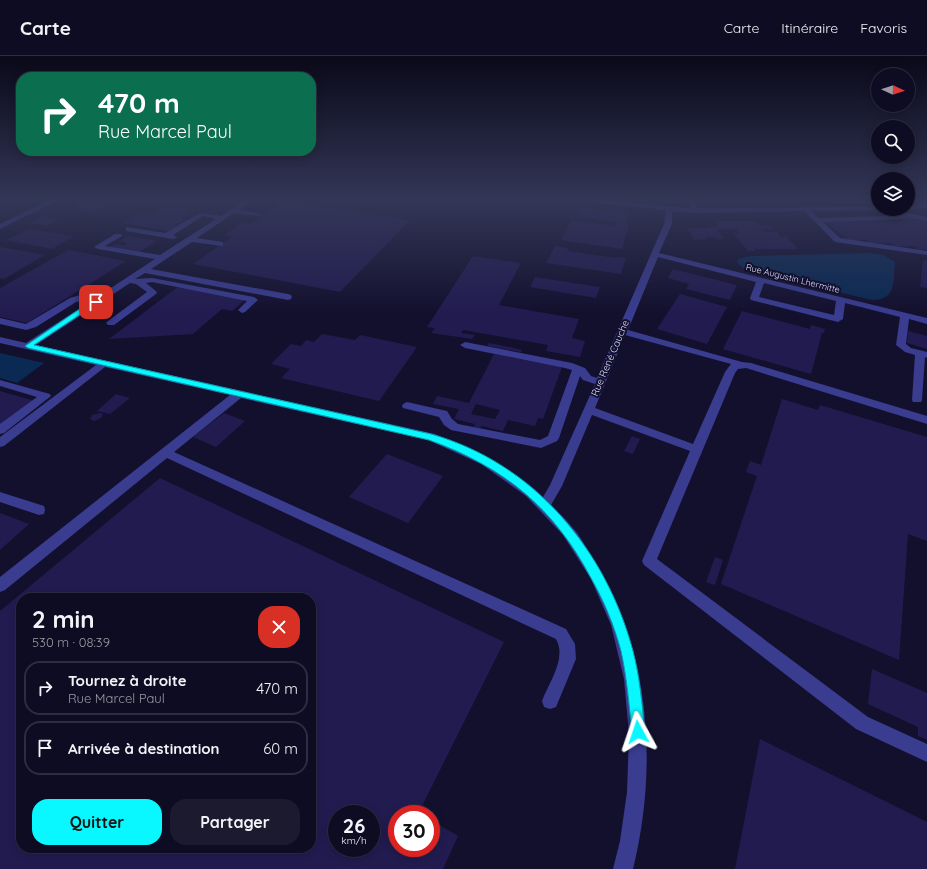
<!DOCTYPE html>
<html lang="fr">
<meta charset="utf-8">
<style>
body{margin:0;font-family:Quicksand,sans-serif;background:#1c1a2f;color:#f1f3f6;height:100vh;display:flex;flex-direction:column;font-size:15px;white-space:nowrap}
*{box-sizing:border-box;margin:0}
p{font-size:13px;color:#9b9ba5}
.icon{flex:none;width:22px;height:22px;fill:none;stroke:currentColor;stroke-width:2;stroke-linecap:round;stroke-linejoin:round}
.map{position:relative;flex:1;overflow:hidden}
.details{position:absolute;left:16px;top:537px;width:300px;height:260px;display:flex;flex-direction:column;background:#0e0c22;border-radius:16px;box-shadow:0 2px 10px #0003,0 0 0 1px #2e2c40}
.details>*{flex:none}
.guide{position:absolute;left:16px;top:16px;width:300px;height:84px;border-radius:16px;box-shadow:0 2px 10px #0003,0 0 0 1px #2e2c40;background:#0b6e4f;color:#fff;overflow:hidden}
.needle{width:26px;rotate:93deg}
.buttons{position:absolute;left:871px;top:12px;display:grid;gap:8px}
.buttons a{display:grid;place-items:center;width:44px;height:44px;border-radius:50%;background:#0e0c22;box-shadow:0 2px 10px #0003,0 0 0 1px #2e2c40;font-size:20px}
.speed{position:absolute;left:328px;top:749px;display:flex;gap:8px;font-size:20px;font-weight:700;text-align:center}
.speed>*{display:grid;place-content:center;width:52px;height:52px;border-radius:50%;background:#0e0c22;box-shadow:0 2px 10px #0003,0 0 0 1px #2e2c40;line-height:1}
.speed small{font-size:10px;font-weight:400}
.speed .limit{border:6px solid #d22;background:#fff;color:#111}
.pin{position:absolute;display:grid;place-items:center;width:34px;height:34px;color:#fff;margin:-17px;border-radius:8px;box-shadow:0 2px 6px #0006}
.me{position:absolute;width:44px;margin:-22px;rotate:355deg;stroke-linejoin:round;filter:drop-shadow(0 0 3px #0008)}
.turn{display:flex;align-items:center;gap:14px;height:84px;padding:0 16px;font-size:18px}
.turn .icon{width:52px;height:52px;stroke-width:2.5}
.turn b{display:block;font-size:28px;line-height:34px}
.round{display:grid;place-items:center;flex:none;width:42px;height:42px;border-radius:16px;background:#1c1a2f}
.head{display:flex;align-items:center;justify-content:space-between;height:68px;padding:0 16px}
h1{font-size:24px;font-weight:700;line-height:30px}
.button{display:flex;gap:8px;margin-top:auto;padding:8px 16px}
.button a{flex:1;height:46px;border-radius:16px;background:#09f8ff;color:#111;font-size:16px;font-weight:700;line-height:46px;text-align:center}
.button a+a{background:#1c1a2f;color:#f1f3f6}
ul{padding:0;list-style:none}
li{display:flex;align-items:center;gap:12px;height:54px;margin:0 8px 6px;padding:0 8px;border:2px solid #2e2c40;border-radius:16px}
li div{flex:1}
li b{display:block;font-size:15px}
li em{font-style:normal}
header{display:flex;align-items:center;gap:24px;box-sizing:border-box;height:56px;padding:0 20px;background:#0e0c22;border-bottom:1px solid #2e2c40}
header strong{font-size:19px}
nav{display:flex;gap:22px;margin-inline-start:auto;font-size:14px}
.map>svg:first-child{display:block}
.water{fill:#0a2a53}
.building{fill:#221b50;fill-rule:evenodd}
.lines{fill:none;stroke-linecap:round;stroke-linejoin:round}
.minor{fill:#393c8f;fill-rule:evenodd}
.route{fill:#09f8ff;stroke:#06a1a6}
.labels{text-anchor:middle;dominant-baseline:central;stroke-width:4;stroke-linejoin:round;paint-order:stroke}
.far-street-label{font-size:9px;fill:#dfddff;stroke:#13102e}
.street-label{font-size:10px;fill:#dfddff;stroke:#13102e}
</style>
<header>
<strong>Carte</strong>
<nav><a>Carte</a><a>Itinéraire</a><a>Favoris</a></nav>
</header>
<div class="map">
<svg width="927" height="813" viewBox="0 0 927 813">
<rect width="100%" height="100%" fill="#13102e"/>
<g class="water">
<path d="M870,197L883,199L895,206C893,225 897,244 872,244L746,214L739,209L737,204L742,202L751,200Z"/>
<polygon points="0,297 44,307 17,327 0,322"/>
</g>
<g class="building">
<polygon points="88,143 119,143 93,157 88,156 91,155 74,152"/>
<polygon points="180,143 214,143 206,148"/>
<polygon points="283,145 410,164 340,236 193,208 232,181 224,179 231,175 228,174 233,173 243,166 250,168"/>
<polygon points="166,149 195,154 181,162 186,163 168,175 122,167 142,156 152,158"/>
<polygon points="581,151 629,157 626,167 629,169 627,171 628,172 622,193 561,184 571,164 615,170 617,166 576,161"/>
<polygon points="43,160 60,163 48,170 30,167"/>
<polygon points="899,162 919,162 927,168 927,193 919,193 915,190 895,190 891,187 870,187 866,184 848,184 825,166 902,165"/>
<polygon points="715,165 755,165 760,170 771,170 773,173 762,173 765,176 777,176 781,181 786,180 798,193 754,193 755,195 748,195 733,177 739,177 736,173 716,173 724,183 718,183 716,181 705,181 707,183 694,184 687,172 682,171 709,172 708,171 719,170"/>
<polygon points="29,173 74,180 52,193 6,184"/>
<polygon points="128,180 157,185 139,196 109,191 115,188 123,189 127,187 119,185"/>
<polygon points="555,190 568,192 567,195 616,202 617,201 626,202 621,218 546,207"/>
<polygon points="0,191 45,199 4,223 0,222"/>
<polygon points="68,194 126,205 27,267 0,261 0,232"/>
<polygon points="473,200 521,207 499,249 579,263 572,282 585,285 580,301 546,295 548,289 463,274 461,277 475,279 472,283 431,277 435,272 427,271"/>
<polygon points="923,204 927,205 927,232 920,231"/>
<polygon points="673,213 737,229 730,244 686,233 689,228 668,222"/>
<polygon points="535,221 600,231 596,242 530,231"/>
<polygon points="179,230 246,243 232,255 222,253 193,278 109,283"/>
<polygon points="680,238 727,251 707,288 657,273"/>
<polygon points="742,255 810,273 811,269 825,273 824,277 822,277 811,318 723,293"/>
<polygon points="908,275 927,280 927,293 907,287"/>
<polygon points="322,278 355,284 360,279 417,291 379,345 281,322 290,313 271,308 291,288 301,290 306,284 314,286"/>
<polygon points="489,287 509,291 522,294 521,296 487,290"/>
<path d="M494,298L562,311L543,363L538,362L535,370L508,364L503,375L482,370L480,372L474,371L475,368L454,363L459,353L433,348L437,340L469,347ZM476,348L500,354L495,363L471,358Z"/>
<polygon points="0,335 35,345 0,371"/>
<polygon points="116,338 130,342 110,358 97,355"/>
<polygon points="782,343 818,354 820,349 927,381 927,485 908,478 899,604 721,528 757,420 746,416 750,405 761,409"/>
<polygon points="100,357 103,358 101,362 94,365 90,363 92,359"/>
<polygon points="224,357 245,365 216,391 193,381"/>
<polygon points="632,380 640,383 633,398 624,395"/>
<polygon points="387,398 443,420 408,467 349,441"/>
<path d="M160,422L504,586L419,756L422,758H397V792H431V764L458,780L443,813H0V555ZM21,542H311V792H21ZM337,758H371V792H337Z"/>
<polygon points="0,457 29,468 0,494"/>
<polygon points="715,501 723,504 715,529 706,526"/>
<polygon points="872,613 927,637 927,684 918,680 918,671 868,648"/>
<polygon points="760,683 927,766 927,813 735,813"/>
</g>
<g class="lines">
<g class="minor">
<polygon points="52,143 61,143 0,173 0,168"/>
<path d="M246,143H254L239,154L261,158V160L234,157L197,182L223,186V190L192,186L151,213L288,238L291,239L292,241L291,243L288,244L145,217L135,223L152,222L254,241L258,244L245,256L242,257L238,254L247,245L152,226L146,227L157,236L156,238L114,269H108L106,267L108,265L147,236L136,228L130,227L36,289L435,378C473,395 513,411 543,441L550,429L595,328L583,324L580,320L559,382L557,385L541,392L451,374L444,369L439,361L403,352L402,350L403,348L407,346L447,355L452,363L458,368L540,384L548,380L572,314L565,312L465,292L460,289L465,286L572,307L585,312L591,320L597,322L664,168L666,154L581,145L578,143H601L683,152H691L686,143H692L698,152L878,151V153H881L880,154L812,155L818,162L890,160L909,157L927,161V165L909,162L890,164L823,166L840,182L927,195V199L835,186L804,155L697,157L672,155V168L659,197L927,262V268L909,263L906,288L911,292L927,296V302L925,301L922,344L921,346H913L912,344L915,299L905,296L896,289L900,261L845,247L843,263L838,266L751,244L750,242L756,226L658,201L628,274L742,306L751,307L927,360V368L746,312L738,313L735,317L657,503L868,661L927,688V706L856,673L644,509L642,505L690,395L592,359L562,430L551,449C558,456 566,463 572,471C579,478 584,488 589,496C650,587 659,708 633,813H613L620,785L627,736L629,679L624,623L611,569L591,523L563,479L526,440L481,408L428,384L241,342L174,396L566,573L575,588L576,603L556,651L550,653L544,651L542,645C549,626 567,603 556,583L167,402L5,534L0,536V521L230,339L105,311L4,390L0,391V381L96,309L0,287V281L26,287L88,247L80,245L76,246L36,271L26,274L0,268V262L26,268L70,242L80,239L94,243L155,203L98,193L94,191L115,178H121L122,180L105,190L160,199L216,163L203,160L173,179L177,181L173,183L126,175V171L165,177L200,157L221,160ZM764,227L836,245L834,259L759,241ZM625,279L731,308L725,316L693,388L595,352Z"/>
<polygon points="927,147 927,151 908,154 905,153 908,153 908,150"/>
<polygon points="0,324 50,338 51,340 4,377 0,378 0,368 37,341 0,330"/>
<polygon points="0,436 44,450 45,454 44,458 39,459 0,446"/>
</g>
</g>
<linearGradient id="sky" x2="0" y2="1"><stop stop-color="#0a0919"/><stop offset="0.56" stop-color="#333757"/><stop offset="1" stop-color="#333757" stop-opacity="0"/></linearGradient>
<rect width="927" height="257" fill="url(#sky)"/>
<path class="route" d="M93,244L99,246L34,289L431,378C534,407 606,494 633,595C640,622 642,649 645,676L643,681L638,683L634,681L632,676C629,649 627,622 621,595C614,569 604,545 591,522C554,452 504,411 429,384L28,292L25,290Z"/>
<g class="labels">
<g class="far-street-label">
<text transform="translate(793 222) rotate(14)">Rue Augustin Lhermitte</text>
</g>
<g class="street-label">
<text transform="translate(610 302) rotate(-67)">Rue René Cauche</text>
</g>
</g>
</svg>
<div class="buttons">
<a><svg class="needle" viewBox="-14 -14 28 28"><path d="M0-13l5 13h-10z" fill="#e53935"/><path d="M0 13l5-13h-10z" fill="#9b9ba5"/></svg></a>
<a><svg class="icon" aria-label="search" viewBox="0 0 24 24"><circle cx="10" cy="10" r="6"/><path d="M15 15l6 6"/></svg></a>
<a><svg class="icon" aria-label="layers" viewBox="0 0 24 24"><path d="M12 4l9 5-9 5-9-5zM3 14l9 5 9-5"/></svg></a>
</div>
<div class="speed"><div>26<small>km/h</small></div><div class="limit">30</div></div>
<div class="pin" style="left:96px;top:246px;background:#d93025"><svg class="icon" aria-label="arrive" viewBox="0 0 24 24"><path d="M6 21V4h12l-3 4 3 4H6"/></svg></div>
<svg class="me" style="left:638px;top:676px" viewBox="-20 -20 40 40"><path d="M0-17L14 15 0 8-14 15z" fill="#09f8ff" stroke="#fff" stroke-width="4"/></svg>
<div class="guide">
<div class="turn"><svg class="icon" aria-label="right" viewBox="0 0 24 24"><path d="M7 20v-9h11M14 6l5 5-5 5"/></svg><div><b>470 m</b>Rue Marcel Paul</div></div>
</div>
<section class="details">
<div class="head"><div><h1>2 min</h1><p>530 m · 08:39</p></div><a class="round" style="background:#d93025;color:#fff"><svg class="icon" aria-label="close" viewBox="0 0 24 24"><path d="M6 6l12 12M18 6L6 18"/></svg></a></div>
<ul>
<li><svg class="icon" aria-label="right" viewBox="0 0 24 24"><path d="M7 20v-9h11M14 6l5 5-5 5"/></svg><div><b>Tournez à droite</b><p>Rue Marcel Paul</p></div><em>470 m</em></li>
<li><svg class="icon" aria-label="arrive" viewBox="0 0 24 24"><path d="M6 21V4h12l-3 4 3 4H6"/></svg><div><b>Arrivée à destination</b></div><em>60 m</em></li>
</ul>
<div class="button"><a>Quitter</a><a>Partager</a></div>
</section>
</div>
